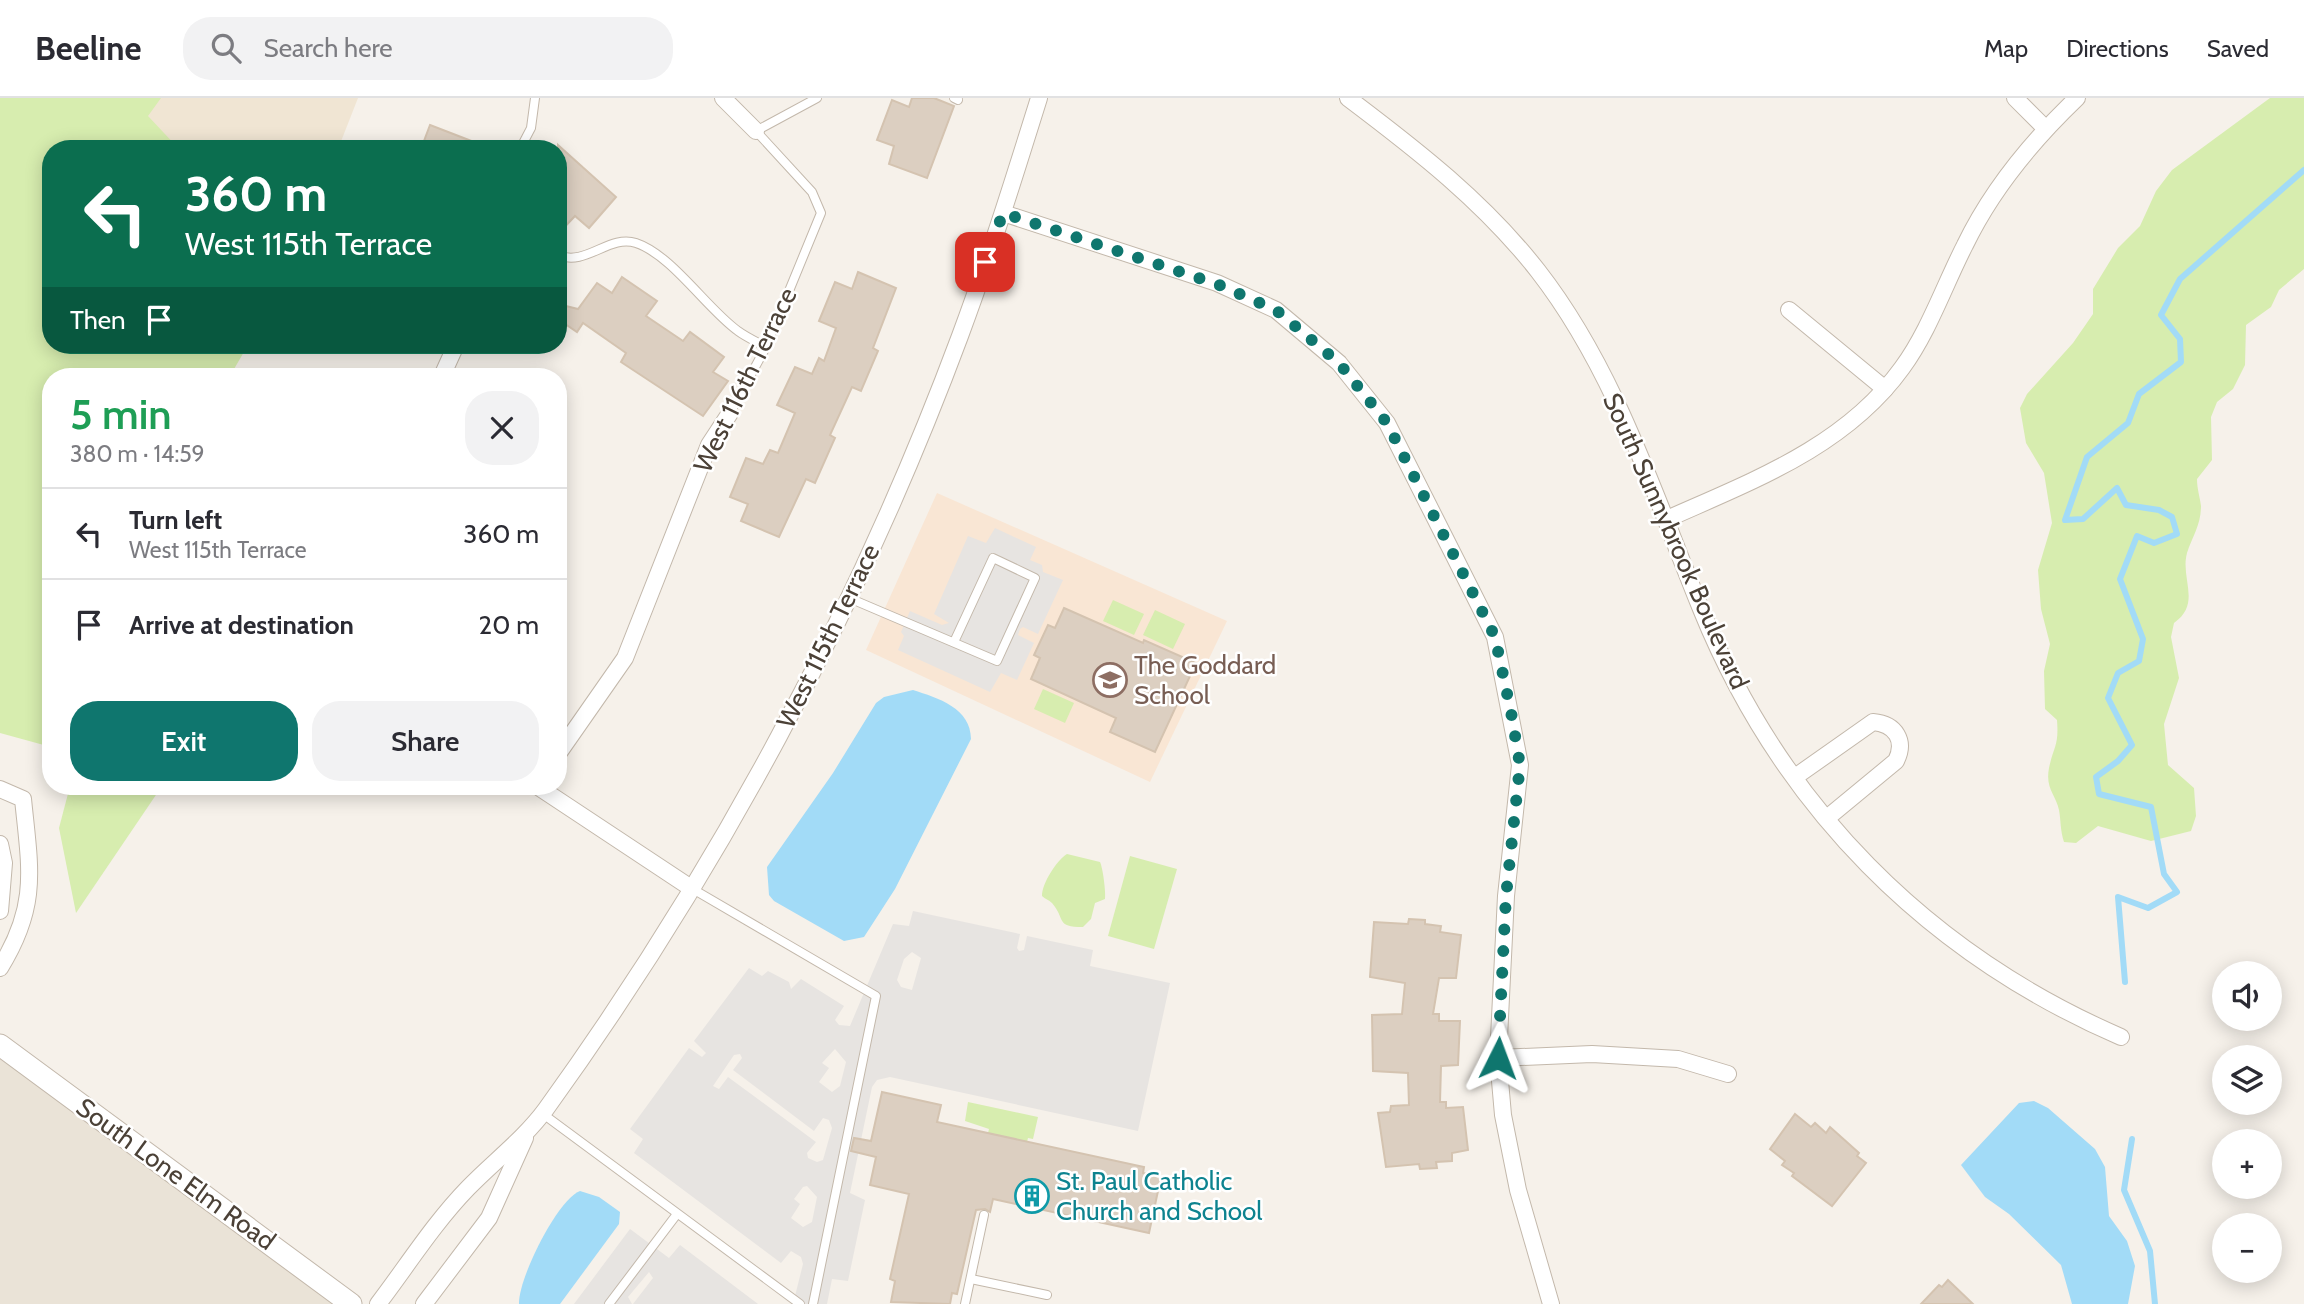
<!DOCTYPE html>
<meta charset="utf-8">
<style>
body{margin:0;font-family:Cabin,sans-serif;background:#f2f2f3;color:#2b2b33;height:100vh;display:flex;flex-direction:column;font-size:26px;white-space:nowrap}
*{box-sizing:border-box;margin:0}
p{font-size:23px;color:#7c7c81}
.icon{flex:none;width:38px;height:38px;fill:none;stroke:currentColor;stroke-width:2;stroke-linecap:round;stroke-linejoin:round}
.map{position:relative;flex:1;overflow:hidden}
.sheet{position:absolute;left:42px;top:270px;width:525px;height:427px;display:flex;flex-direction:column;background:#fff;border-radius:28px;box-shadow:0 4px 18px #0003}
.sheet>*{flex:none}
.hud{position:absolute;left:42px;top:42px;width:525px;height:214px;border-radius:28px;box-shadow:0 4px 18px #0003;background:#0b6e4f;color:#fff;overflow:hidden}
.fabs{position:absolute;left:2212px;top:863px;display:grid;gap:14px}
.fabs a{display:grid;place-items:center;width:70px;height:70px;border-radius:50%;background:#fff;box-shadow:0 4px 18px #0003;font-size:35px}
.pin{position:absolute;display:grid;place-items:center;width:60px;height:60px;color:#fff;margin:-30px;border-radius:14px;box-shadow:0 4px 10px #0006}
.me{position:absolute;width:77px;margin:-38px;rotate:3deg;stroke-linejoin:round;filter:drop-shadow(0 0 5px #0008)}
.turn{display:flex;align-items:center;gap:24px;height:147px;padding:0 28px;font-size:32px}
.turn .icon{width:91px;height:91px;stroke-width:2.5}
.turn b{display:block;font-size:49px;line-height:60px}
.then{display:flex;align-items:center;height:66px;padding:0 28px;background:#0003;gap:14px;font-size:26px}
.round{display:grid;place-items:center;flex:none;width:74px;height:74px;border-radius:28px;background:#f2f2f3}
.overview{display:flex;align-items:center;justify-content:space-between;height:119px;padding:0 28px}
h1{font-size:42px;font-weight:600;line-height:52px;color:#1e9e55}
.cta{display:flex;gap:14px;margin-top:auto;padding:14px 28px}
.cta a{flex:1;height:80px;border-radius:28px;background:#0f766e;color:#fff;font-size:28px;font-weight:600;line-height:80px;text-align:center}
.cta a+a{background:#f2f2f3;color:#2b2b33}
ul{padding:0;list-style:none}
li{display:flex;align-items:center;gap:21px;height:91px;padding:0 28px;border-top:2px solid #e1e1e2}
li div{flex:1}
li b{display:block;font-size:26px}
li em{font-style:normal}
header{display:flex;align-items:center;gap:42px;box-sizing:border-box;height:98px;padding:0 35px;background:#fff;border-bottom:2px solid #e1e1e2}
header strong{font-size:33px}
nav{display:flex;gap:38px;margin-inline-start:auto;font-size:24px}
.search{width:490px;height:63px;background:#f2f2f3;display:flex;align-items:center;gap:18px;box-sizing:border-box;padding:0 24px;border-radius:28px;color:#7c7c81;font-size:26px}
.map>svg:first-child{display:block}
.residential{fill:#eae3d7}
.commercial{fill:#f9e6d4}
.education{fill:#f0e5d3}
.green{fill:#d7edaf}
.parking{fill:#e7e4e1;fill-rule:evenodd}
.water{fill:#a2dbf7}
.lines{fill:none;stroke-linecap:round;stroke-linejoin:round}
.stream{stroke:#a2dbf7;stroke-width:6}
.building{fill:#dccfc1;stroke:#d4c3b0;stroke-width:2}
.service-casing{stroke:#c3b8ab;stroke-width:10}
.minor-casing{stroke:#c3b8ab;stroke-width:18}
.tertiary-casing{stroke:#c3b8ab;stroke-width:23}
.service{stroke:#fff;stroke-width:8}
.minor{stroke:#fff;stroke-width:16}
.tertiary{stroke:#fff;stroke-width:21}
.route{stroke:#0f766e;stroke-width:12;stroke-dasharray:0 21.6}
.labels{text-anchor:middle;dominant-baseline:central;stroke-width:5;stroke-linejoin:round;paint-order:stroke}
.street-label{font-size:26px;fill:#4b4137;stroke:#fff}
.education-label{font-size:26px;fill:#785e54;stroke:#fff;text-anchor:start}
.culture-label{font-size:26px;fill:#0d838f;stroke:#fff;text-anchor:start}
</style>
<header>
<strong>Beeline</strong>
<div class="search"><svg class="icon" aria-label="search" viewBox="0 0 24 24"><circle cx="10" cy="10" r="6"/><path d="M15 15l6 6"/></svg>Search here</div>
<nav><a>Map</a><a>Directions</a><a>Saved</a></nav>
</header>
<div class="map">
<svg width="2304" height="1206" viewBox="0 0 2304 1206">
<rect width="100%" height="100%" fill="#f6f1ea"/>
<polygon class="residential" points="0,952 346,1206 0,1206"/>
<polygon class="commercial" points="937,395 1227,523 1150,684 866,552"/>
<polygon class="education" points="116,0 358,0 338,51 174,51"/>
<g class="green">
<polygon points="0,0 161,0 148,18 179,51 51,51 51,247 248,247 230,278 51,278 51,649 0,635"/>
<path d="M2270,0H2304V171L2279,192L2271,209L2246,227L2245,267L2233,291L2217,304L2211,319L2212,362L2197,381C2197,391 2200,399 2201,408C2201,427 2192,439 2187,455C2180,481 2202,505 2174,525L2171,539L2179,580L2164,626L2168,667L2194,690L2196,718L2191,733L2151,743L2098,728L2076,745L2064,744C2060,732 2061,723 2059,712C2056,697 2045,691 2049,670C2054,647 2059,648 2057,622L2045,611L2044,573L2050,546L2041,511L2038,472L2052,425L2044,375L2026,345L2020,310L2027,296L2073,245L2093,216V191L2118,150L2140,128L2156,93L2172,72Z"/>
<polygon points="1113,502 1144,516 1134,537 1103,523"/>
<polygon points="1155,512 1185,526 1173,551 1143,537"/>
<polygon points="1043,591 1074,605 1065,625 1034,611"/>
<polygon points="70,688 162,688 76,815 59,730"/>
<path d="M1067,756L1100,764C1103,770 1106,795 1105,801L1095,805L1091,821L1083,829C1055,829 1066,821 1052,805C1049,802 1045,801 1042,798C1042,785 1057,762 1067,756Z"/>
<polygon points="1130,758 1177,771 1154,851 1108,838"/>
<polygon points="968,1004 1038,1019 1033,1041 1028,1040 1027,1044 988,1035 989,1031 965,1023"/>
</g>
<g class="parking">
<polygon points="995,430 1036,449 1030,462 1042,467 1043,474 1063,482 1038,536 1023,529 1020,531 1018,537 1034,545 1017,582 1001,575 990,594 898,552 904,538 901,534 910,513 942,527 949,525 934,516 968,438 986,445"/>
<path d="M913,813L1020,836L1017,850L1019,853L1024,852L1027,838L1093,852L1090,868L1170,885L1138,1033L890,979L877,982L872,989L850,1095L865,1102L848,1183L832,1181L827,1206H793L803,1166L801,1159L791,1153L781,1165L634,1055L643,1041L630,1031L689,950L702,959L706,955L694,943L749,870L762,878L768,873L789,884L791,891L801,881L844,908L835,922L839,927L850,928L893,826L909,828ZM912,854L921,860L912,892L901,889L897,882L904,861ZM835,951L846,964L840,988L832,994L819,984L829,970L822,965ZM740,956L742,960L733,972L814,1033L823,1020L829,1022L832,1030L823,1062L817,1064L808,1060L807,1055L816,1044L728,979L719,991L713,988L734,957ZM807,1088L817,1099L812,1124L803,1129L791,1120L800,1106L794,1101L803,1089Z"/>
<polygon points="630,1131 669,1160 680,1147 758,1206 633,1206 653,1180 649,1174 628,1199 632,1206 574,1206"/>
</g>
<g class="water">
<path d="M913,592C938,600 971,610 971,641L895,791L864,839L844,843L774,803L769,797L767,769L833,675L876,605L884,599Z"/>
<polygon points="2034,1003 2048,1010 2095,1051 2105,1069 2109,1118 2127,1143 2135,1168 2128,1206 2072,1206 2061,1167 2009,1116 1985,1099 1961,1067 2019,1005"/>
<path d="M580,1093L599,1099L620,1114L619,1126L560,1206H519C518,1181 557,1102 580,1093Z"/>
</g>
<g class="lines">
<g class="stream">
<polyline points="2125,884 2118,799 2148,810 2177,794 2164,776 2151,709 2099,696 2096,679 2118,663 2132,647 2108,600 2118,575 2139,563 2143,541 2120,481 2137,438 2154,445 2177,436 2172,419 2159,412 2126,407 2117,390 2083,421 2065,422 2087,359 2128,325 2139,296 2181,264 2180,241 2161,217 2180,181 2304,72"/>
<polyline points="2132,1041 2124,1092 2150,1153 2155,1206"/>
</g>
</g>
<g class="building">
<polygon points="912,0 934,0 954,8 927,80 889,66 894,48 877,42 892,2 909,9"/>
<polygon points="430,27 487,49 487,51 421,51"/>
<polygon points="558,47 616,99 589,130 575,118 558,136"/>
<polygon points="858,174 896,190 873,250 878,253 861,293 852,289 830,337 835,340 815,385 806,381 779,439 741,423 748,406 730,399 746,360 763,366 770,352 778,355 795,315 777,307 795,269 812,276 819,260 824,263 836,230 819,223 835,184 852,191"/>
<polygon points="622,179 657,203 646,218 683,243 690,234 724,259 713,274 728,283 703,318 621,264 626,255 583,225 577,234 558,221 558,206 578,211 597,185 612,195"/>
<polygon points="1064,510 1143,545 1144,542 1196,565 1155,654 1110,634 1116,620 1031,581 1040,560 1034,557 1048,527 1055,530"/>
<polygon points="1409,821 1425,822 1425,826 1441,828 1440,834 1461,837 1456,880 1439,880 1433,916 1439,916 1439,923 1460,923 1458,967 1441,968 1440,1004 1446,1004 1446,1010 1463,1009 1468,1052 1452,1055 1452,1063 1436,1064 1437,1070 1420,1071 1419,1066 1386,1069 1378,1015 1390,1014 1391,1008 1409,1007 1408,975 1373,973 1372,917 1402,916 1405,885 1370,879 1374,824 1408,826"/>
<polygon points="882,994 941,1007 937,1024 1144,1069 1143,1075 1161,1079 1149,1135 993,1101 990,1114 985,1111 976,1112 957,1196 952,1195 950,1206 891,1204 895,1183 890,1181 909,1096 870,1087 876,1059 851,1053 854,1040 871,1043"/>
<polygon points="1795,1016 1811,1029 1815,1025 1826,1035 1830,1029 1859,1055 1857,1058 1866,1065 1832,1108 1792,1078 1794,1075 1782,1067 1785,1063 1770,1051"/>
<polygon points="1948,1182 1973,1206 1921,1206 1939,1187 1942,1189"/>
</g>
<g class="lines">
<g class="service-casing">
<g id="service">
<polyline points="954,0 958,2"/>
<polyline points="520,51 531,30 535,0"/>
<path d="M558,157C586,169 609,136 636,145C672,157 707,211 738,233C746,239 757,244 766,249"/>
<polyline points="730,315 766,249 821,115 812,94 756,33 817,0"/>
<polyline points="849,500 997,563 1035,480 993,460 954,544"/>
<polyline points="691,790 876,898 813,1206"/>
<polyline points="543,1016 800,1206"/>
<polyline points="971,1181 1047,1197"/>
<polyline points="609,1206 677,1116"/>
<polyline points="965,1206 984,1117"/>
</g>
</g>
<g class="minor-casing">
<g id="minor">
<polyline points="723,0 756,33"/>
<path d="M1348,0C1417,52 1484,104 1538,173C1615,272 1654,396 1701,511C1781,708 1927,855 2121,939"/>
<polyline points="2015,0 2045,30"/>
<polyline points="1003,115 1217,185 1276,212 1339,265 1387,325 1495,539 1520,667 1506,798 1498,960 1503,1017 1518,1092 1551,1206"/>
<polyline points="1789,212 1885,291"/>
<polyline points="442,278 456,247"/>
<path d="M1667,421C1752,383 1845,349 1902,270C1929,233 1944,188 1965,147C1992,91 2032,43 2077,0"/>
<polyline points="558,656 625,560 709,347 730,315"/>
<path d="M1795,679L1873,624C1896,626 1906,643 1896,663L1827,720"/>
<polyline points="537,688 691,790"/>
<path d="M0,691L23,701C30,771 39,807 0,870"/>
<polyline points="0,746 4,765 0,813"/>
<polyline points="1498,960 1592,956 1678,961 1728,976"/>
<path d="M378,1206C407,1168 434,1125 468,1090C493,1064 524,1041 546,1011C717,774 858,512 960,238C989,160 1014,80 1039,0"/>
<polyline points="424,1206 489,1120 525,1040"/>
</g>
</g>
<g class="tertiary-casing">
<polyline id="tertiary" points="0,947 351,1206"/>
</g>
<use href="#service" class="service"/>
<use href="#minor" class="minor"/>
<use href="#tertiary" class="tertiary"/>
</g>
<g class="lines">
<polyline class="route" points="985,164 1003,115 1217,186 1276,212 1339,265 1387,325 1495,539 1511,614 1520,667 1506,798 1498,960"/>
</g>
<defs>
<g id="school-ring" transform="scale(1.75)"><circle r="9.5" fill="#fff" stroke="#8d6e63" stroke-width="1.5"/><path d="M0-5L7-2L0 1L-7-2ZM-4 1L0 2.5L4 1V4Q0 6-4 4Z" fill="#8d6e63"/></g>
<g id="building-ring" transform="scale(1.75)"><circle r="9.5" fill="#fff" stroke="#0f9aa8" stroke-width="1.5"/><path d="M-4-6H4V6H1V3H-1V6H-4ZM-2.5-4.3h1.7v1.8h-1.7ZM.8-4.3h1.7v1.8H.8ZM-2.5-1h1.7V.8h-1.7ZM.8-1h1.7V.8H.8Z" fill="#0f9aa8"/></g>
</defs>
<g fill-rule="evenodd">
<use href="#school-ring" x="1110" y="582"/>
<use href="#building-ring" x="1032" y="1098"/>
</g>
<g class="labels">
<g class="street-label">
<text transform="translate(745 282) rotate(-64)">West 116th Terrace</text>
<text transform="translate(1676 443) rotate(66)">South Sunnybrook Boulevard</text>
<text transform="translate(828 538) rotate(-64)">West 115th Terrace</text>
<text transform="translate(176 1076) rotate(36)">South Lone Elm Road</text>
</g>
<g class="education-label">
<text x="1134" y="567">The Goddard<tspan x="1134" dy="30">School</tspan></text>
</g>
<g class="culture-label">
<text x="1056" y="1083">St. Paul Catholic<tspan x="1056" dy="30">Church and School</tspan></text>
</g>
</g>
</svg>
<div class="fabs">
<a><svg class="icon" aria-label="sound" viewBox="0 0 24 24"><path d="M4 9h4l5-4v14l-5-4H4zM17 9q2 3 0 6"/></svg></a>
<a><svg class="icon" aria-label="layers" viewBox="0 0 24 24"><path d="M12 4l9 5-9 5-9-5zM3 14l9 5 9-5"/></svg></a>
<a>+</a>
<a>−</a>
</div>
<div class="pin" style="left:985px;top:164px;background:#d93025"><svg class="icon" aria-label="arrive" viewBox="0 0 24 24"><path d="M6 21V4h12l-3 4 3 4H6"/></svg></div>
<svg class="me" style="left:1498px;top:960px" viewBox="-20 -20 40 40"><path d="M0-17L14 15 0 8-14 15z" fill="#0f766e" stroke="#fff" stroke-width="4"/></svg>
<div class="hud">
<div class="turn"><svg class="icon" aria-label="left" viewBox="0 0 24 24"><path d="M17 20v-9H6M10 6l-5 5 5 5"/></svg><div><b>360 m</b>West 115th Terrace</div></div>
<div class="then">Then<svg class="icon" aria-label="arrive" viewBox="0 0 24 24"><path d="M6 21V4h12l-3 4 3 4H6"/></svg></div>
</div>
<section class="sheet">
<div class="overview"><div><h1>5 min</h1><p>380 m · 14:59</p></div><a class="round"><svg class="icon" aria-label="close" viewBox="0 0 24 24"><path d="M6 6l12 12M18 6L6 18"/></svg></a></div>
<ul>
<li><svg class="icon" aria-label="left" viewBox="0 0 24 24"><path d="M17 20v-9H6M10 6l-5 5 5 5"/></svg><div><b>Turn left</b><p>West 115th Terrace</p></div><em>360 m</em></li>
<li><svg class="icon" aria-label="arrive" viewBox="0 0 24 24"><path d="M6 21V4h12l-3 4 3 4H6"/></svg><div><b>Arrive at destination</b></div><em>20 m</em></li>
</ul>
<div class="cta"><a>Exit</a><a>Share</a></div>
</section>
</div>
